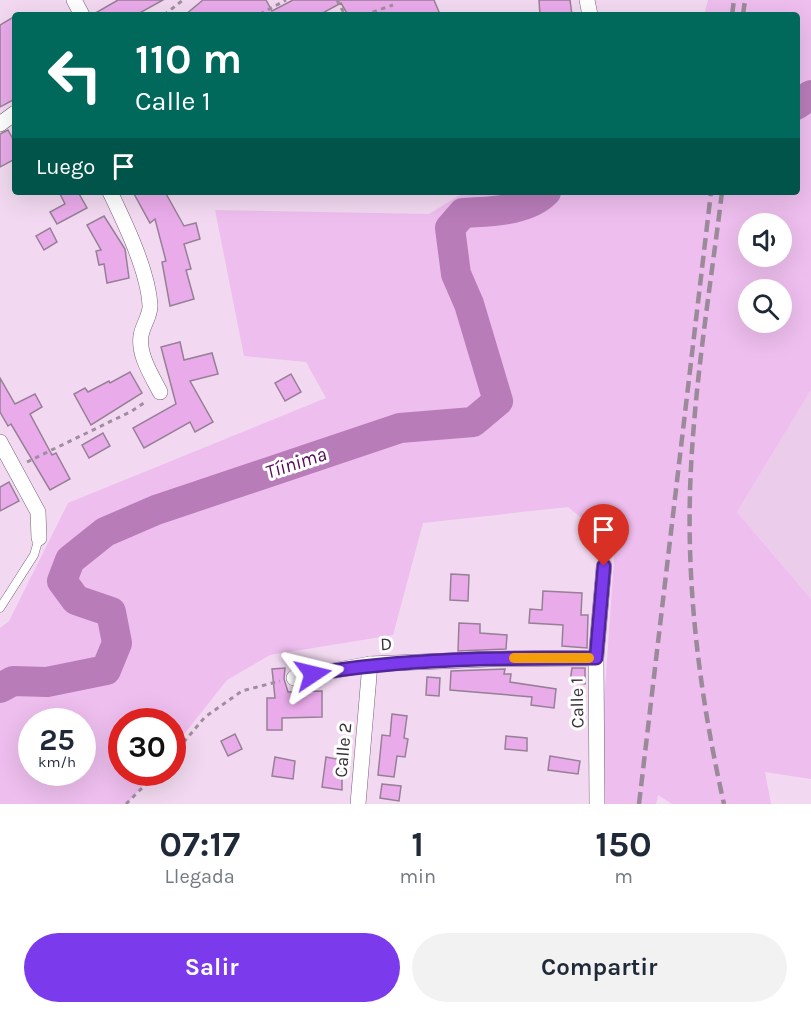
<!DOCTYPE html>
<html lang="es">
<meta charset="utf-8">
<style>
body{margin:0;font-family:Karla,sans-serif;background:#f2f2f3;color:#1f2937;height:100vh;display:flex;flex-direction:column;font-size:22px;white-space:nowrap}
*{box-sizing:border-box;margin:0}
p{font-size:20px;color:#747a83}
.icon{flex:none;width:33px;height:33px;fill:none;stroke:currentColor;stroke-width:2;stroke-linecap:round;stroke-linejoin:round}
.map{position:relative;height:804px;overflow:hidden}
.drawer{display:flex;flex-direction:column;background:#fff;flex:1}
.drawer>*{flex:none}
.top-card{position:absolute;left:12px;top:12px;width:788px;height:183px;border-radius:6px;box-shadow:0 6px 24px #0002;background:#00695c;color:#fff;overflow:hidden}
.controls{position:absolute;left:738px;top:213px;display:grid;gap:12px}
.controls a{display:grid;place-items:center;width:54px;height:54px;border-radius:50%;background:#fff;box-shadow:0 6px 24px #0002;font-size:30px}
.speed{position:absolute;left:18px;top:708px;display:flex;gap:12px;font-size:30px;font-weight:700;text-align:center}
.speed>*{display:grid;place-content:center;width:78px;height:78px;border-radius:50%;background:#fff;box-shadow:0 6px 24px #0002;line-height:1}
.speed small{font-size:15px;font-weight:400}
.speed .limit{border:9px solid #d22;background:#fff;color:#111}
.pin{position:absolute;display:grid;place-items:center;width:51px;height:51px;color:#fff;margin:-62px -26px;border-radius:50% 50% 50% 0;rotate:-45deg;box-shadow:0 0 6px #0007}
.pin .icon{rotate:45deg}
.me{position:absolute;width:66px;margin:-33px;rotate:80deg;stroke-linejoin:round;filter:drop-shadow(0 0 4px #0008)}
.turn{display:flex;align-items:center;gap:21px;height:126px;padding:0 24px;font-size:27px}
.turn .icon{width:78px;height:78px;stroke-width:2.5}
.turn b{display:block;font-size:42px;line-height:51px}
.then{display:flex;align-items:center;height:57px;padding:0 24px;background:#0003;gap:12px;font-size:22px}
.eta{display:flex;justify-content:space-evenly;align-items:center;height:102px;text-align:center}
.eta b{font-size:36px;font-weight:700;line-height:42px}
.button{display:flex;gap:12px;margin-top:auto;padding:12px 24px}
.button a{flex:1;height:69px;border-radius:36px;background:#7c3aed;color:#fff;font-size:24px;font-weight:700;line-height:69px;text-align:center}
.button a+a{background:#f2f2f3;color:#1f2937}
.map>svg:first-child{display:block}
.built{fill:#ebcdeb}
.green{fill:#eebeee;fill-rule:evenodd}
.lines{fill:none;stroke-linecap:round;stroke-linejoin:round}
.river{stroke:#b87cb9;stroke-width:30}
.building{fill:#eaabeb;stroke:#968096;stroke-width:1.5}
.lane-casing{stroke:#776277;stroke-width:9}
.street-casing{stroke:#776277;stroke-width:16}
.path{stroke:#a08ea0;stroke-width:3;stroke-dasharray:4.5 4.5;stroke-linecap:butt}
.lane{stroke:#fff;stroke-width:8}
.street{stroke:#fff;stroke-width:15}
.rail{stroke:#9b8a9a;stroke-width:4.5;stroke-dasharray:12 6;stroke-linecap:butt}
.route-casing{stroke:#51269a;stroke-width:15}
.route{stroke:#7c3aed;stroke-width:10}
.slow{stroke:#f59e0b;stroke-width:10}
.labels{text-anchor:middle;dominant-baseline:central;stroke-width:6;stroke-linejoin:round;paint-order:stroke}
.street-label{font-size:18px;fill:#3a313a;stroke:#fff}
.water-label{font-size:20px;font-style:italic;fill:#550a59;stroke:#fff}
</style>
<div class="map">
<svg width="811" height="804" viewBox="0 0 811 804">
<rect width="100%" height="100%" fill="#f2d9f1"/>
<polygon class="built" points="811,390 811,599 737,512"/>
<path class="green" d="M708,0H811V390L737,512L811,599V779L765,772L771,804H672L658,795L656,804H597L615,545L568,507L423,523L393,635L270,655L227,680L173,748L172,722H122V772L153,773L127,804H0V628L9,621L68,503L326,398L306,362L244,356L215,210L429,214L458,196L471,192H796V15H704ZM748,224H782V256H748ZM748,290H782V322H748ZM32,722H82V772H32Z"/>
<g class="lines">
<g class="river">
<polyline points="796,105 811,95"/>
<path d="M0,688L13,681L47,682L106,670L117,643L111,612L76,600L62,581L70,560L105,532L156,510L400,428L473,422L498,401L469,304L456,274L450,228L463,213C489,211 526,212 546,192"/>
</g>
</g>
<g class="building">
<polygon points="118,0 163,0 136,15 92,15"/>
<polygon points="203,0 266,0 272,11 293,0 434,0 439,12 430,15 348,15 341,3 319,15 185,15"/>
<polygon points="539,0 570,0 572,15 540,15"/>
<polygon points="15,16 15,99 0,107 0,25"/>
<polygon points="8,130 15,143 15,159 0,167 0,134"/>
<polygon points="59,192 78,192 87,208 57,224 50,212 65,204"/>
<polygon points="133,192 165,192 184,226 196,223 200,239 184,244 191,269 186,270 194,299 170,306 162,262 166,261 155,219 150,223"/>
<polygon points="104,216 125,249 129,278 107,283 104,264 99,265 96,251 101,250 87,225"/>
<polygon points="50,228 57,242 44,250 36,236"/>
<polygon points="180,342 184,360 212,353 218,374 190,381 213,422 195,432 190,422 144,448 133,428 176,404 161,347"/>
<polygon points="130,372 142,393 91,425 74,394 85,388 88,392 109,381 110,383"/>
<polygon points="291,374 301,392 285,401 275,383"/>
<polygon points="0,378 15,404 35,394 42,407 30,414 52,455 56,453 70,479 50,490 11,424 8,426 0,412"/>
<polygon points="103,433 110,446 89,458 82,445"/>
<polygon points="9,482 19,501 0,511 0,487"/>
<polygon points="451,574 469,575 468,601 450,600"/>
<polygon points="543,591 582,593 581,615 588,615 587,648 562,646 563,625 529,623 530,609 542,610"/>
<polygon points="459,623 480,624 480,633 507,635 506,649 458,651"/>
<polygon points="285,668 284,679 288,692 322,691 322,717 282,718 282,730 267,730 267,698 275,698 272,669"/>
<polygon points="572,668 585,668 585,684 570,682"/>
<polygon points="505,669 504,674 511,674 510,682 556,689 554,708 531,705 532,697 450,690 451,671"/>
<polygon points="427,677 440,678 439,696 426,695"/>
<polygon points="392,714 407,716 404,738 408,739 405,757 397,756 394,777 378,775 382,735 390,736"/>
<polygon points="235,734 242,749 228,756 221,741"/>
<polygon points="506,736 527,738 527,751 505,749"/>
<polygon points="550,756 580,761 578,774 548,770"/>
<polygon points="275,757 295,761 293,779 272,776"/>
<polygon points="326,757 342,760 342,790 322,787"/>
<polygon points="382,784 401,786 399,801 380,798"/>
</g>
<g class="lines">
<g class="lane-casing">
<polyline id="lane" points="0,608 34,555 39,538"/>
</g>
<g class="street-casing">
<g id="street">
<polyline points="74,0 82,15"/>
<polyline points="587,0 590,15"/>
<polyline points="0,124 15,113"/>
<path d="M110,192C125,223 148,271 150,305C151,315 142,326 141,336C138,355 152,376 160,392"/>
<polyline points="0,442 38,512 39,538"/>
<polyline points="294,678 370,664 490,659 596,658"/>
<polyline points="358,804 370,664"/>
<polyline points="597,804 596,658 604,566"/>
</g>
</g>
<g class="path">
<polyline points="337,0 345,15"/>
<polyline points="260,14 286,0"/>
<polyline points="164,15 183,0"/>
<polyline points="364,15 393,5"/>
<polyline points="27,462 132,411 147,401"/>
<polyline points="172,756 205,717 242,691 280,681"/>
<polyline points="126,804 158,772"/>
</g>
<use href="#lane" class="lane"/>
<use href="#street" class="street"/>
<g class="rail">
<polyline points="732,15 734,0"/>
<polyline points="743,15 745,0"/>
<path d="M722,192C710,291 693,391 690,492C687,597 701,702 724,804"/>
<polyline points="639,804 711,192"/>
</g>
</g>
<g class="lines">
<g class="route-casing">
<path id="route" d="M313,674C406,658 501,658 596,658L604,566"/>
</g>
<use href="#route" class="route"/>
<polyline class="slow" points="514,658 589,658"/>
</g>
<g class="labels">
<g class="street-label">
<text transform="translate(386 644) rotate(-3)">D</text>
<text transform="translate(577 703) rotate(-91)">Calle 1</text>
<text transform="translate(343 750) rotate(-85)">Calle 2</text>
</g>
<g class="water-label">
<text transform="translate(296 463) rotate(-18)">Tíinima</text>
</g>
</g>
</svg>
<div class="controls">
<a><svg class="icon" aria-label="sound" viewBox="0 0 24 24"><path d="M4 9h4l5-4v14l-5-4H4zM17 9q2 3 0 6"/></svg></a>
<a><svg class="icon" aria-label="search" viewBox="0 0 24 24"><circle cx="10" cy="10" r="6"/><path d="M15 15l6 6"/></svg></a>
</div>
<div class="speed"><div>25<small>km/h</small></div><div class="limit">30</div></div>
<div class="pin" style="left:604px;top:566px;background:#d93025"><svg class="icon" aria-label="arrive" viewBox="0 0 24 24"><path d="M6 21V4h12l-3 4 3 4H6"/></svg></div>
<svg class="me" style="left:313px;top:674px" viewBox="-20 -20 40 40"><path d="M0-17L14 15 0 8-14 15z" fill="#7c3aed" stroke="#fff" stroke-width="4"/></svg>
<div class="top-card">
<div class="turn"><svg class="icon" aria-label="left" viewBox="0 0 24 24"><path d="M17 20v-9H6M10 6l-5 5 5 5"/></svg><div><b>110 m</b>Calle 1</div></div>
<div class="then">Luego<svg class="icon" aria-label="arrive" viewBox="0 0 24 24"><path d="M6 21V4h12l-3 4 3 4H6"/></svg></div>
</div>
</div>
<section class="drawer">
<div class="eta">
<div><b>07:17</b><p>Llegada</p></div>
<div><b>1</b><p>min</p></div>
<div><b>150</b><p>m</p></div>
</div>
<div class="button"><a>Salir</a><a>Compartir</a></div>
</section>
